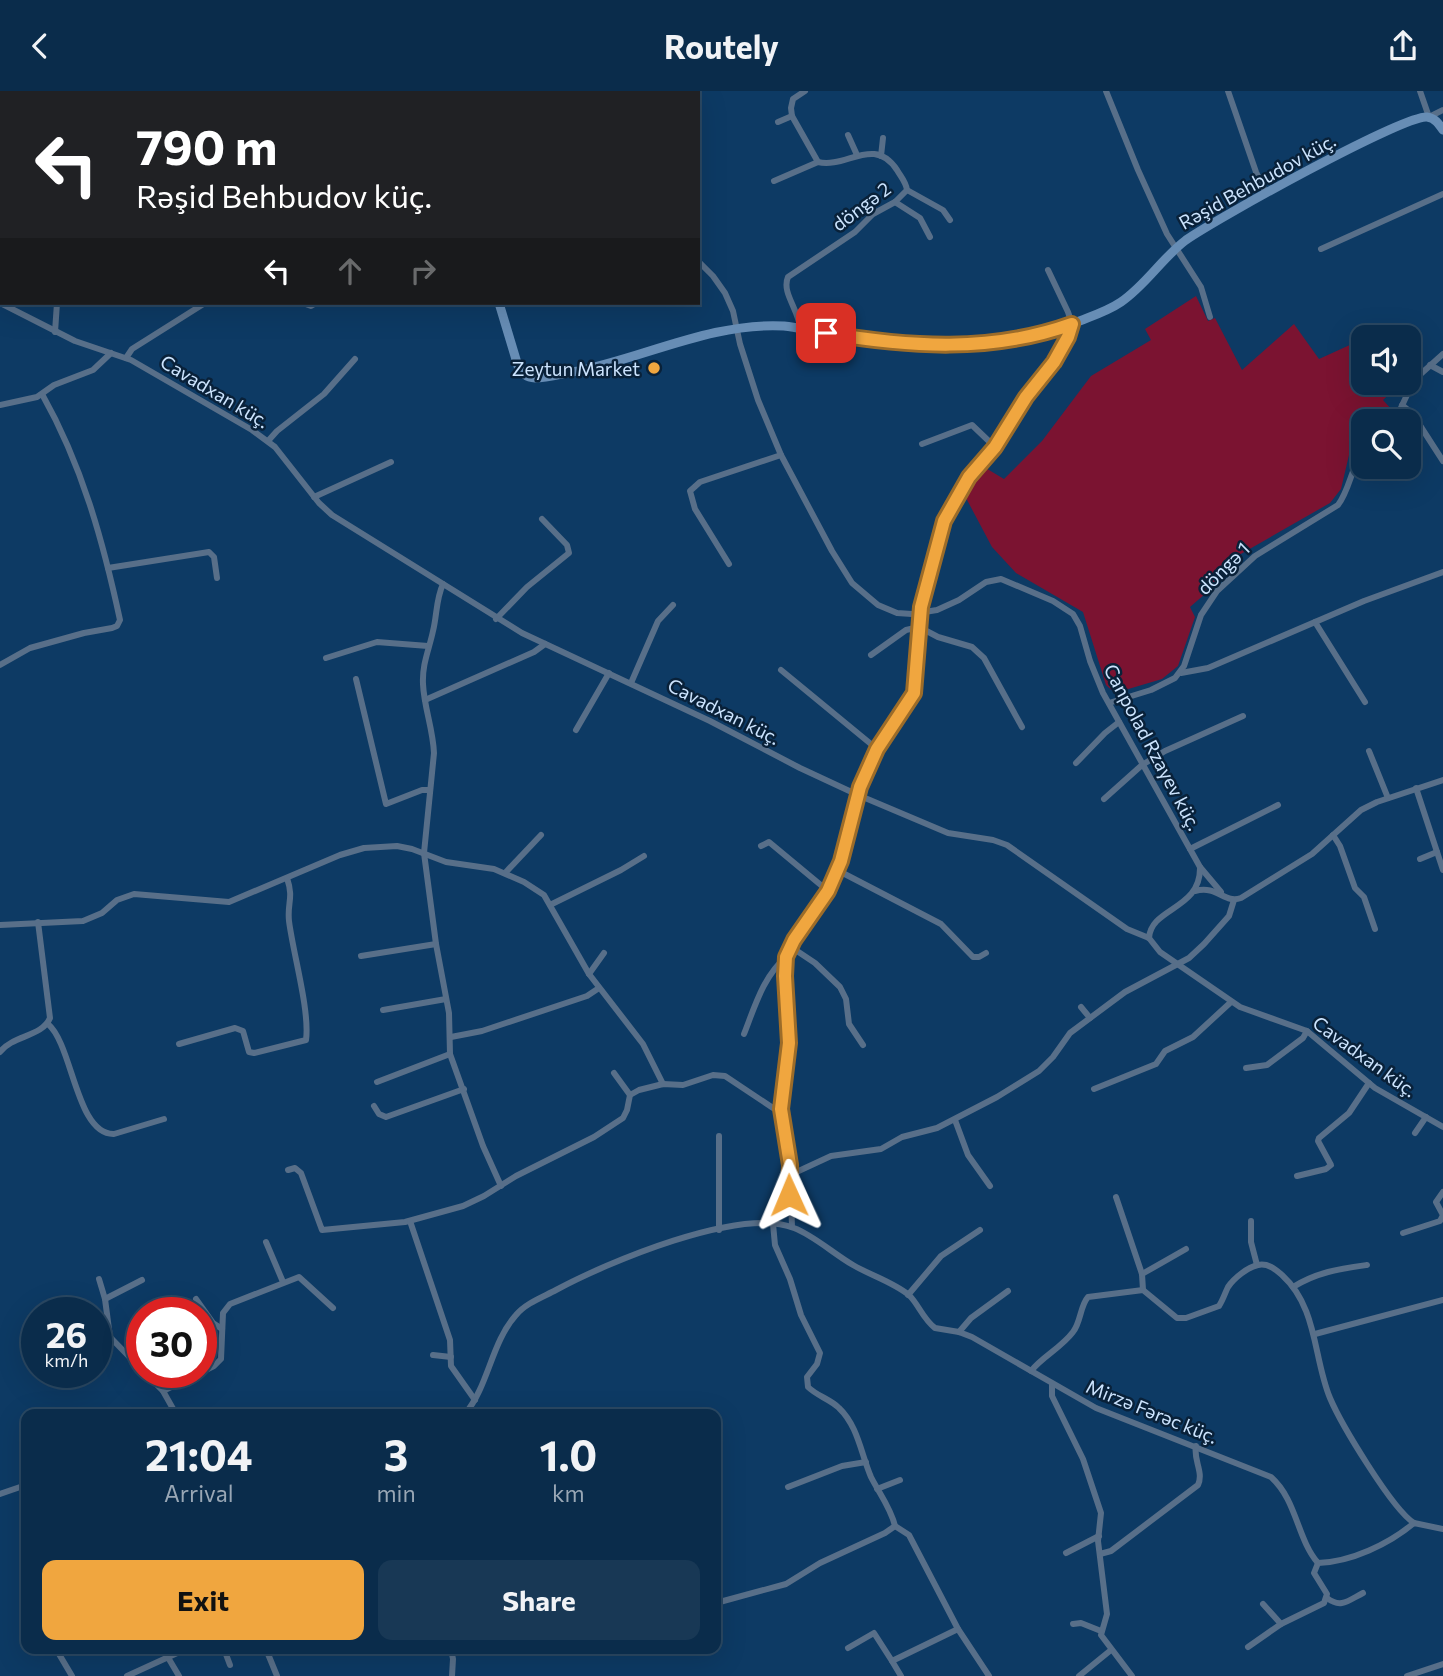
<!DOCTYPE html>
<meta charset="utf-8">
<style>
body{margin:0;font-family:Commissioner,sans-serif;background:#183855;color:#f1f3f6;height:100vh;display:flex;flex-direction:column;font-size:26px;white-space:nowrap}
*{box-sizing:border-box;margin:0}
p{font-size:23px;color:#99a7b5}
.icon{flex:none;width:38px;height:38px;fill:none;stroke:currentColor;stroke-width:2;stroke-linecap:round;stroke-linejoin:round}
.map{position:relative;flex:1;overflow:hidden}
.details{position:absolute;left:21px;top:1318px;width:700px;height:245px;display:flex;flex-direction:column;background:#0a2c4b;border-radius:14px;box-shadow:0 7px 28px #0002,0 0 0 2px #2a4863}
.details>*{flex:none}
.banner{position:absolute;left:0px;top:0px;width:700px;height:214px;box-shadow:0 7px 28px #0002,0 0 0 2px #2a4863;background:#202124;color:#fff;overflow:hidden}
.controls{position:absolute;left:1351px;top:234px;display:grid;gap:14px}
.controls a{display:grid;place-items:center;width:70px;height:70px;border-radius:14px;background:#0a2c4b;box-shadow:0 7px 28px #0002,0 0 0 2px #2a4863;font-size:35px}
.speed{position:absolute;left:21px;top:1206px;display:flex;gap:14px;font-size:35px;font-weight:700;text-align:center}
.speed>*{display:grid;place-content:center;width:91px;height:91px;border-radius:50%;background:#0a2c4b;box-shadow:0 7px 28px #0002,0 0 0 2px #2a4863;line-height:1}
.speed small{font-size:18px;font-weight:400}
.speed .limit{border:10px solid #d22;background:#fff;color:#111}
.pin{position:absolute;display:grid;place-items:center;width:60px;height:60px;color:#fff;margin:-30px;border-radius:14px;box-shadow:0 4px 10px #0006}
.me{position:absolute;width:77px;margin:-38px;rotate:359deg;stroke-linejoin:round;filter:drop-shadow(0 0 5px #0008)}
.turn{display:flex;align-items:center;gap:24px;height:147px;padding:0 21px;font-size:32px}
.turn .icon{width:91px;height:91px;stroke-width:2.5}
.turn b{display:block;font-size:49px;line-height:60px}
.lanes{display:flex;align-items:center;height:66px;padding:0 21px;background:#0003;justify-content:center;gap:35px;direction:ltr}
.lanes .off{opacity:.35}
.eta{display:flex;justify-content:space-evenly;align-items:center;height:119px;text-align:center}
.eta b{font-size:42px;font-weight:700;line-height:49px}
.button{display:flex;gap:14px;margin-top:auto;padding:14px 21px}
.button a{flex:1;height:80px;border-radius:14px;background:#f0a63f;color:#111;font-size:28px;font-weight:700;line-height:80px;text-align:center}
.button a+a{background:#183855;color:#f1f3f6}
header{display:flex;justify-content:space-between;align-items:center;height:91px;padding:0 21px;background:#0a2c4b;font-size:32px;font-weight:700}
.map>svg:first-child{display:block}
.green{fill:#7b1331}
.lines{fill:none;stroke-linecap:round;stroke-linejoin:round}
.street{stroke:#586f89;stroke-width:6}
.secondary{stroke:#678db5;stroke-width:9}
.route-casing{stroke:#9c6c29;stroke-width:18}
.route{stroke:#f0a63f;stroke-width:12}
.poi-dot{fill:#f0a63f;stroke:#092139;stroke-width:2.5}
.labels{text-anchor:middle;dominant-baseline:central;stroke-width:5;stroke-linejoin:round;paint-order:stroke}
.street-label{font-size:19px;fill:#cce4fe;stroke:#092139}
.poi-label{font-size:19px;fill:#cce4fe;stroke:#092139;text-anchor:end}
</style>
<header><svg class="icon" aria-label="back" viewBox="0 0 24 24"><path d="M15 5l-7 7 7 7"/></svg>Routely<svg class="icon" aria-label="share" viewBox="0 0 24 24"><path d="M12 15V3M7 8l5-5 5 5M5 13v7h14v-7"/></svg></header>
<div class="map">
<svg width="1443" height="1585" viewBox="0 0 1443 1585">
<rect width="100%" height="100%" fill="#0d3a64"/>
<polygon class="green" points="1196,205 1208,230 1215,227 1242,279 1294,233 1319,268 1363,248 1363,292 1401,292 1383,309 1392,319 1381,331 1363,331 1363,349 1349,364 1341,398 1330,412 1232,468 1236,476 1190,516 1195,526 1178,575 1162,588 1115,602 1106,594 1083,521 1016,482 992,456 966,407 984,376 1004,388 1042,350 1091,285 1151,249 1145,238"/>
<g class="lines">
<g class="street">
<polyline points="126,0 127,2"/>
<polyline points="646,0 647,2"/>
<polyline points="1106,0 1138,79 1167,143 1201,196 1210,226"/>
<polyline points="1228,0 1256,81 1266,102"/>
<polyline points="1420,0 1429,26 1443,19"/>
<polyline points="34,2 35,0"/>
<polyline points="510,2 512,0"/>
<polyline points="0,26 2,27"/>
<polyline points="778,31 792,25"/>
<polyline points="848,44 857,64"/>
<polyline points="0,45 2,43"/>
<polyline points="881,65 883,47"/>
<polyline points="774,90 818,71"/>
<polyline points="907,99 943,119 950,129"/>
<polyline points="895,111 920,127 930,146"/>
<polyline points="1321,158 1443,103"/>
<path d="M698,170L713,185L725,202L733,220L740,253L758,309L781,364L832,460L852,492L878,514L897,522L912,523L937,519L959,509L986,491L1001,488L1053,510L1073,523L1080,535L1090,570L1103,602L1200,776C1201,819 1151,816 1149,847"/>
<polyline points="0,212 75,250 131,269 252,339 275,356 319,412 332,424 522,542 710,630 800,677 858,704 948,742 993,749 1007,754 1127,838 1149,847 1160,861 1240,916 1307,940 1375,997 1443,1036"/>
<polyline points="303,212 311,215 316,212"/>
<path d="M800,238C800,220 781,202 788,186L855,141L873,123L895,111L907,99C906,91 901,86 897,79C874,44 846,78 818,71L792,25L791,17L793,8L805,0"/>
<polyline points="55,241 57,212"/>
<polyline points="126,267 132,258 205,212"/>
<polyline points="1430,274 1443,281"/>
<polyline points="0,314 37,306 54,294 93,279 111,262"/>
<polyline points="1402,314 1412,322 1443,370"/>
<polyline points="1391,331 1399,321 1414,289 1443,263"/>
<polyline points="268,350 277,340 324,303 355,268"/>
<polyline points="922,353 972,334 995,356"/>
<polyline points="314,406 391,371"/>
<polyline points="729,473 695,418 690,400 700,391 781,364"/>
<polyline points="108,477 209,461 214,466 217,487"/>
<path d="M443,493C436,508 437,524 433,540C429,559 422,573 423,593C424,616 433,638 434,662L424,762L436,853L449,922L450,963L483,1055L501,1095"/>
<polyline points="496,528 527,496 569,462 567,454 542,428"/>
<polyline points="1315,531 1365,611"/>
<polyline points="871,564 906,539 919,536 938,546 972,556 984,567 1022,636"/>
<polyline points="326,567 377,551 428,555"/>
<path d="M0,574L30,557L84,542L112,537L117,535L120,529C103,450 82,374 42,303"/>
<polyline points="781,579 877,658"/>
<polyline points="1181,582 1208,577 1364,510 1443,481"/>
<polyline points="356,588 386,713 422,699 430,699"/>
<polyline points="631,592 658,530 673,514"/>
<polyline points="425,609 534,561 545,553"/>
<path d="M1109,612L1151,599L1175,587L1184,575L1201,524L1217,500L1255,465L1338,414C1350,398 1351,377 1363,360"/>
<polyline points="576,639 609,582"/>
<polyline points="1369,660 1388,707"/>
<polyline points="1076,672 1105,642 1119,631"/>
<polyline points="1416,697 1443,779"/>
<polyline points="1104,708 1142,674 1165,660 1243,625"/>
<polyline points="1333,744 1340,755 1355,797 1364,806 1375,838"/>
<polyline points="761,755 769,751 828,800"/>
<polyline points="1190,758 1278,714"/>
<polyline points="1420,768 1437,761"/>
<polyline points="1200,776 1221,801"/>
<polyline points="837,779 941,833 973,866 979,866 986,862"/>
<polyline points="505,782 541,744"/>
<path d="M1195,800C1218,794 1224,813 1241,807L1312,763L1361,719L1377,711L1443,689"/>
<polyline points="552,813 621,779 644,765"/>
<polyline points="0,834 83,830 102,822 117,809 134,803 229,811 340,764 364,757 397,755 412,758 446,771 494,778 524,791 544,804 589,883 643,953 663,993"/>
<polyline points="791,856 815,872 840,896 846,908 849,933 863,954"/>
<polyline points="361,865 436,853"/>
<polyline points="589,883 604,862"/>
<polyline points="1081,916 1090,927"/>
<polyline points="383,919 446,908"/>
<path d="M48,933C73,954 76,1044 114,1043L164,1028"/>
<path d="M744,943C755,915 763,886 786,866"/>
<polyline points="451,946 482,940 587,905 599,897"/>
<path d="M179,953L235,937L243,940L249,961L254,962L306,949C310,920 293,862 289,830C287,811 294,808 287,787"/>
<path d="M0,961C13,944 42,946 50,927L38,831"/>
<polyline points="1246,977 1267,974 1303,947 1307,940"/>
<polyline points="614,982 630,1004"/>
<polyline points="377,991 450,963"/>
<polyline points="1094,998 1156,973 1165,960 1193,946 1231,911"/>
<polyline points="374,1015 379,1023 386,1026 464,998"/>
<polyline points="955,1029 968,1064 990,1095"/>
<polyline points="1415,1042 1426,1026"/>
<polyline points="719,1045 719,1139"/>
<polyline points="288,1079 295,1077 301,1082 322,1139 405,1131 463,1115 484,1105 516,1085 594,1046 623,1027 627,1019 630,1004 639,999 663,993 683,994 713,984 725,985 773,1017 781,1018"/>
<polyline points="790,1084 831,1065 881,1058 902,1046 937,1037 997,1006 1039,980 1053,966 1070,942 1125,901 1189,867 1204,853 1229,825 1234,809"/>
<polyline points="1297,1085 1326,1078 1331,1074 1318,1050 1319,1047 1349,1022 1369,992"/>
<polyline points="1116,1106 1142,1183 1143,1199"/>
<polyline points="410,1130 450,1249 451,1275 475,1309"/>
<polyline points="1251,1130 1251,1151 1257,1174"/>
<polyline points="792,1136 790,1074 781,1018 789,943 785,885 786,866 794,849 821,812 832,792 862,691 877,658 913,602 921,516 944,430 969,386 995,356 1026,306 1054,271 1071,240 1072,233 1068,221 1048,179"/>
<polyline points="1403,1142 1440,1130 1443,1124 1436,1111 1443,1101"/>
<polyline points="266,1151 283,1191"/>
<polyline points="1142,1183 1186,1158"/>
<polyline points="99,1188 105,1208 110,1246 142,1279"/>
<path d="M1293,1196C1317,1181 1339,1178 1367,1174"/>
<polyline points="908,1204 941,1165 980,1139"/>
<polyline points="105,1208 142,1189"/>
<polyline points="196,1208 213,1232 222,1238"/>
<polyline points="959,1241 971,1227 1008,1200"/>
<polyline points="1315,1243 1443,1209"/>
<polyline points="433,1264 451,1266"/>
<path d="M1031,1280C1043,1265 1061,1257 1073,1241C1081,1231 1080,1215 1088,1206L1143,1199L1177,1227H1186L1219,1215C1223,1209 1225,1202 1228,1196C1234,1187 1248,1176 1258,1174C1268,1172 1275,1178 1282,1184C1318,1217 1313,1266 1330,1307C1341,1333 1392,1418 1414,1432"/>
<polyline points="144,1281 163,1300 176,1323"/>
<polyline points="1052,1294 1052,1305 1083,1368 1101,1422 1098,1450 1107,1523 1101,1544 1132,1585"/>
<polyline points="163,1300 214,1275 221,1268 223,1222 230,1213 299,1186 333,1217"/>
<path d="M465,1323C489,1294 491,1252 516,1224C526,1212 543,1206 556,1199C606,1172 740,1115 794,1137C813,1144 834,1163 853,1174C870,1184 893,1191 909,1204C919,1214 923,1228 935,1237L959,1241L972,1246L1096,1317L1271,1386C1297,1409 1297,1448 1318,1472C1351,1471 1389,1453 1414,1432L1443,1438"/>
<polyline points="788,1396 842,1375 866,1371"/>
<polyline points="877,1398 900,1389"/>
<polyline points="0,1403 26,1394"/>
<polyline points="895,1435 909,1444 958,1538 989,1585"/>
<polyline points="1066,1462 1099,1445"/>
<path d="M1100,1463L1111,1460L1198,1394C1204,1381 1193,1369 1196,1355"/>
<path d="M1327,1507C1341,1518 1349,1509 1363,1502"/>
<path d="M716,1512L786,1493L820,1472L885,1442L895,1435C891,1417 879,1402 871,1386C861,1363 858,1335 839,1317C830,1308 817,1305 808,1296L807,1286L817,1273L820,1262L801,1224L790,1188L775,1154L773,1133"/>
<polyline points="1263,1513 1281,1533"/>
<polyline points="1073,1533 1081,1532 1101,1540"/>
<polyline points="1248,1556 1281,1533 1324,1512 1327,1503 1314,1482 1318,1472"/>
<polyline points="848,1557 874,1542 892,1570"/>
<polyline points="56,1558 72,1585"/>
<polyline points="163,1558 179,1585"/>
<polyline points="224,1558 230,1574"/>
<polyline points="266,1558 277,1585"/>
<polyline points="451,1558 453,1568 452,1585"/>
<polyline points="127,1585 186,1558"/>
<polyline points="901,1585 892,1570 958,1538"/>
<polyline points="1079,1585 1111,1559"/>
<polyline points="1407,1585 1443,1573"/>
</g>
<g class="secondary">
<polyline points="455,0 457,2"/>
<polyline points="466,2 466,0"/>
<path d="M499,212L518,275C522,282 526,287 535,287C548,287 564,282 578,280C646,266 713,231 784,235C821,240 857,249 894,253C955,259 1021,254 1077,231C1092,225 1108,220 1121,211C1146,194 1162,167 1186,149C1214,129 1403,24 1427,26C1435,27 1439,33 1443,39"/>
</g>
</g>
<g class="lines">
<g class="route-casing">
<path id="route" d="M789,1104L790,1074L781,1018L789,952L785,885L786,866L794,849L828,800L841,770L860,696L877,658L914,602L921,516L944,430L969,386L995,356L1026,306L1054,271L1068,246L1072,233C991,262 909,256 826,242"/>
</g>
<use href="#route" class="route"/>
</g>
<circle class="poi-dot" cx="654" cy="277" r="7"/>
<g class="labels">
<g class="street-label">
<text transform="translate(1257 90) rotate(-29)">Rəşid Behbudov küç.</text>
<text transform="translate(861 115) rotate(-37)">döngə 2</text>
<text transform="translate(215 300) rotate(31)">Cavadxan küç.</text>
<text transform="translate(1223 477) rotate(-45)">döngə 1</text>
<text transform="translate(724 620) rotate(27)">Cavadxan küç.</text>
<text transform="translate(1153 656) rotate(62)">Canpolad Rzayev küç.</text>
<text transform="translate(1365 965) rotate(36)">Cavadxan küç.</text>
<text transform="translate(1152 1320) rotate(22)">Mirzə Fərəc küç.</text>
</g>
<g class="poi-label">
<text x="640" y="277">Zeytun Market</text>
</g>
</g>
</svg>
<div class="controls">
<a><svg class="icon" aria-label="sound" viewBox="0 0 24 24"><path d="M4 9h4l5-4v14l-5-4H4zM17 9q2 3 0 6"/></svg></a>
<a><svg class="icon" aria-label="search" viewBox="0 0 24 24"><circle cx="10" cy="10" r="6"/><path d="M15 15l6 6"/></svg></a>
</div>
<div class="speed"><div>26<small>km/h</small></div><div class="limit">30</div></div>
<div class="pin" style="left:826px;top:242px;background:#d93025"><svg class="icon" aria-label="arrive" viewBox="0 0 24 24"><path d="M6 21V4h12l-3 4 3 4H6"/></svg></div>
<svg class="me" style="left:789px;top:1104px" viewBox="-20 -20 40 40"><path d="M0-17L14 15 0 8-14 15z" fill="#f0a63f" stroke="#fff" stroke-width="4"/></svg>
<div class="banner">
<div class="turn"><svg class="icon" aria-label="left" viewBox="0 0 24 24"><path d="M17 20v-9H6M10 6l-5 5 5 5"/></svg><div><b>790 m</b>Rəşid Behbudov küç.</div></div>
<div class="lanes"><svg class="icon" aria-label="left" viewBox="0 0 24 24"><path d="M17 20v-9H6M10 6l-5 5 5 5"/></svg><svg class="icon off" aria-label="ahead" viewBox="0 0 24 24"><path d="M12 20V5M6 11l6-6 6 6"/></svg><svg class="icon off" aria-label="right" viewBox="0 0 24 24"><path d="M7 20v-9h11M14 6l5 5-5 5"/></svg></div>
</div>
<section class="details">
<div class="eta">
<div><b>21:04</b><p>Arrival</p></div>
<div><b>3</b><p>min</p></div>
<div><b>1.0</b><p>km</p></div>
</div>
<div class="button"><a>Exit</a><a>Share</a></div>
</section>
</div>
